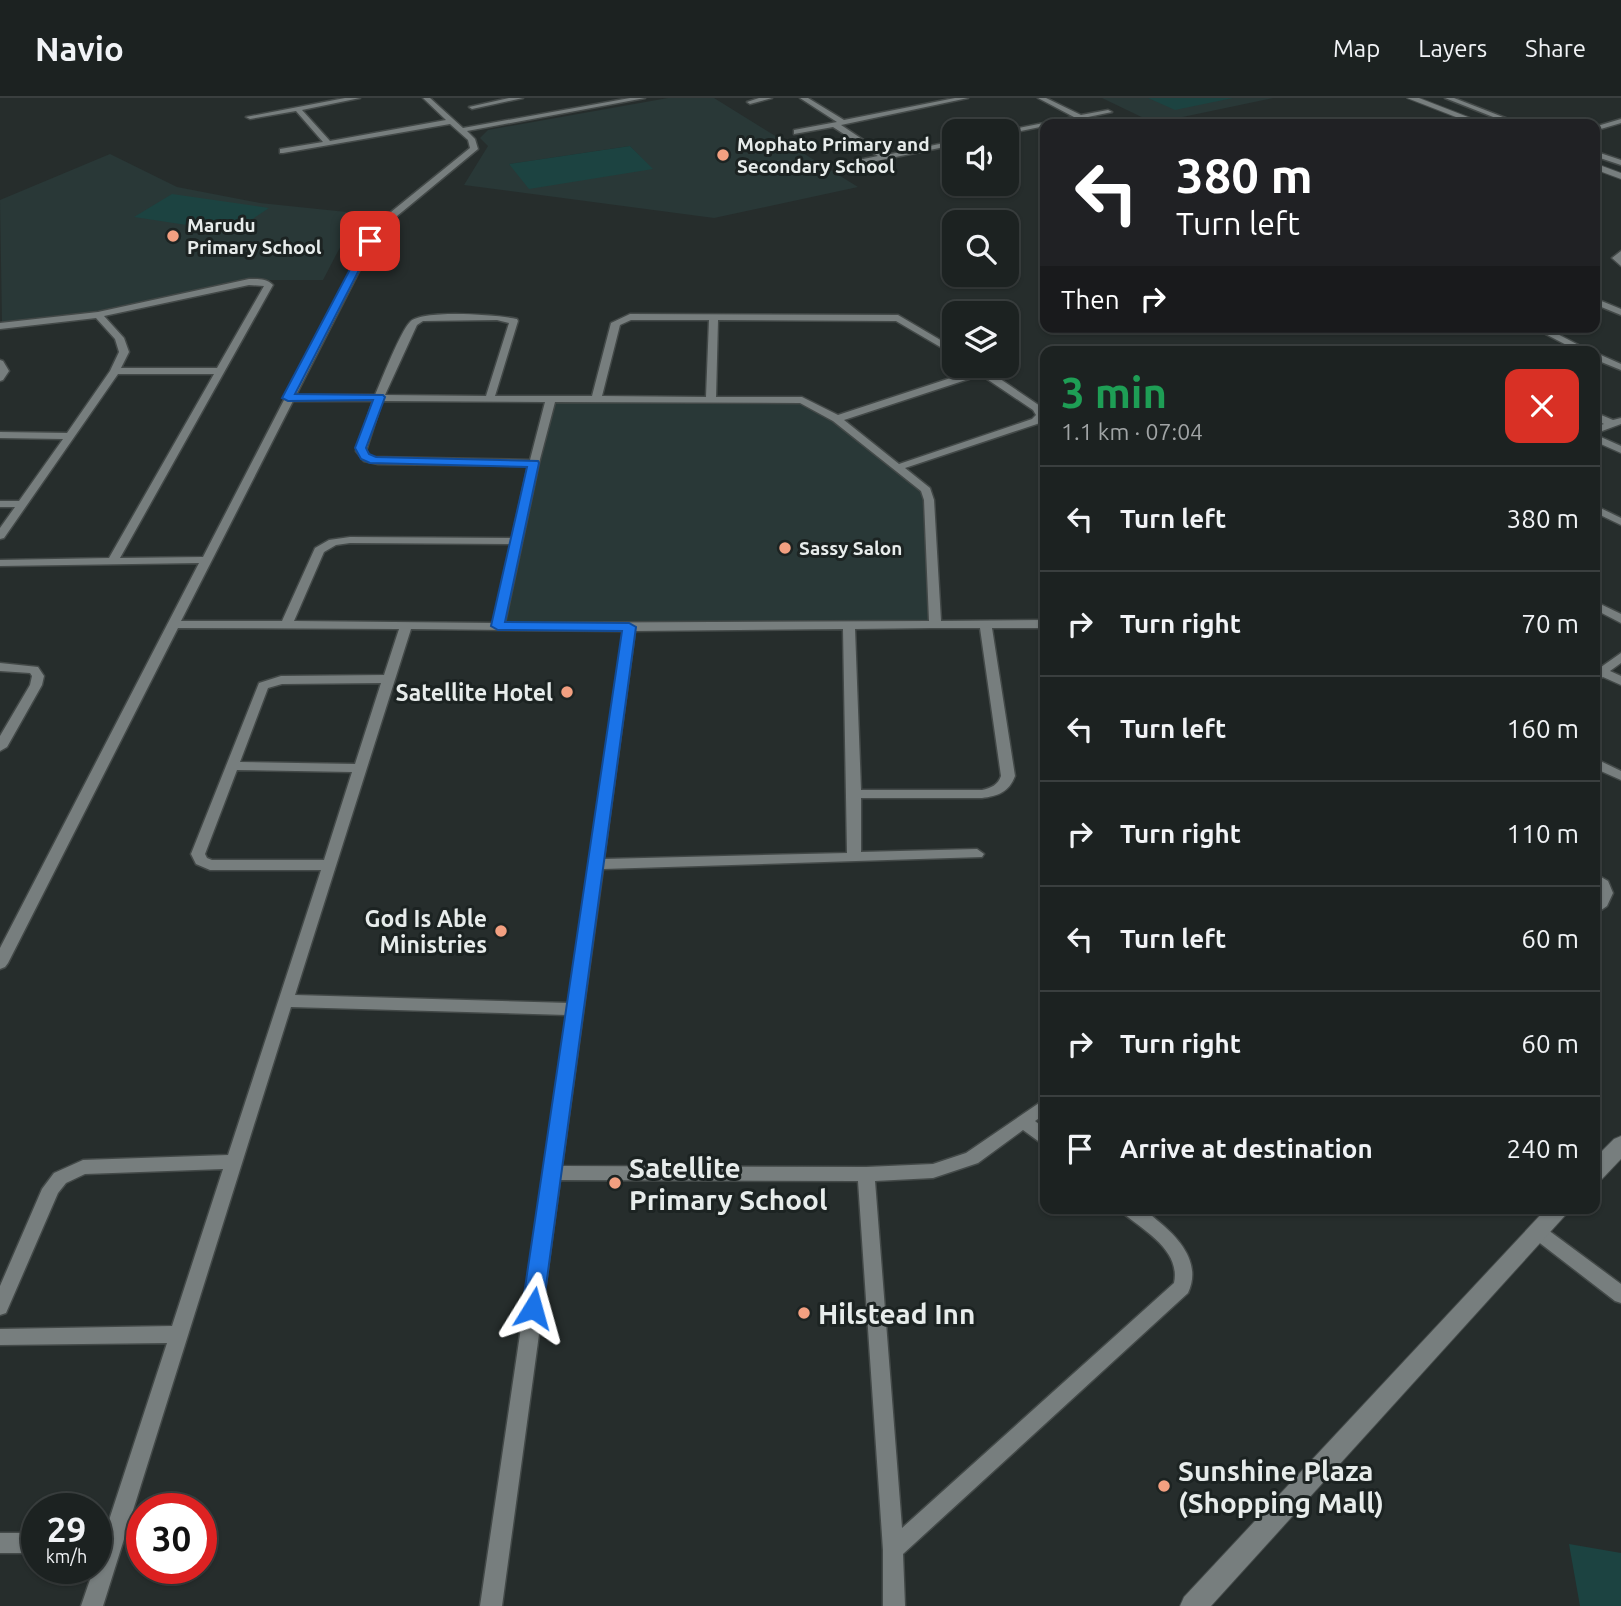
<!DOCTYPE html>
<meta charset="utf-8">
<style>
body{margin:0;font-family:Ubuntu,sans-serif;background:#292f2e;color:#f1f3f6;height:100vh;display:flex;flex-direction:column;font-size:26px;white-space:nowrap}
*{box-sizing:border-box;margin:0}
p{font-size:23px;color:#a0a4a5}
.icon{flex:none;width:38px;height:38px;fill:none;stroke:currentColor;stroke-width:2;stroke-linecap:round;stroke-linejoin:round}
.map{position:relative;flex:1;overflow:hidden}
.sheet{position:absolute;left:1040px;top:248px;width:560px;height:868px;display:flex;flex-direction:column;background:#1c2221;border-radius:14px;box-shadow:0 2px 5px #0004,0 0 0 2px #3a3f3f}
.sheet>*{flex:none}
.top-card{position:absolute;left:1040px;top:21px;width:560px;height:214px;border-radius:14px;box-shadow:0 2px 5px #0004,0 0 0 2px #3a3f3f;background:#202124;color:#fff;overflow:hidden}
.controls{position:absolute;left:942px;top:21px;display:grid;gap:14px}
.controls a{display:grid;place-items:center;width:77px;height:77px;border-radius:14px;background:#1c2221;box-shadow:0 2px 5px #0004,0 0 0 2px #3a3f3f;font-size:35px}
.speed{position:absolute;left:21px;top:1395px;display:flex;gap:14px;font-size:35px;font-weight:700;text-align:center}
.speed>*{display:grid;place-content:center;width:91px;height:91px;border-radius:50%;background:#1c2221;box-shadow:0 2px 5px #0004,0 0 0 2px #3a3f3f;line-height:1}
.speed small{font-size:18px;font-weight:400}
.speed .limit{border:10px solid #d22;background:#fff;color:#111}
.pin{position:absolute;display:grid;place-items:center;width:60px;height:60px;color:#fff;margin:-30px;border-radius:14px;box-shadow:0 4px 10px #0006}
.me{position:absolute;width:77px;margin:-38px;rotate:8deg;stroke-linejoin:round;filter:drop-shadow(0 0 5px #0008)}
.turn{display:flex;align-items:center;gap:24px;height:147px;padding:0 21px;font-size:32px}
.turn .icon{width:91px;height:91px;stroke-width:2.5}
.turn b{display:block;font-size:49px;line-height:60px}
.then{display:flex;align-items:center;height:66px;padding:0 21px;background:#0003;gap:14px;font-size:26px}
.round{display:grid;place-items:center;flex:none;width:74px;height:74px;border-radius:14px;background:#292f2e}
.summary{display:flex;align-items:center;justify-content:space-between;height:119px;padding:0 21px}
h1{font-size:42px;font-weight:600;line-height:52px;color:#1e9e55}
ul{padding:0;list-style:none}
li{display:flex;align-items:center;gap:21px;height:105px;padding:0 21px;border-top:2px solid #3a3f3f}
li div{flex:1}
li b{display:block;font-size:26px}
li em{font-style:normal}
header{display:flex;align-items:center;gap:42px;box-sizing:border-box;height:98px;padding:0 35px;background:#1c2221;border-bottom:2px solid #3a3f3f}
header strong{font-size:33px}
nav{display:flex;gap:38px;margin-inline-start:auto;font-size:24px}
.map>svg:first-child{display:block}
.built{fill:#293837;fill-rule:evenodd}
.green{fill:#1c4341}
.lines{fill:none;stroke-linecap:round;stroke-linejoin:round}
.minor-casing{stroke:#434948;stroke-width:3}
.tertiary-casing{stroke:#434948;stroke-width:2}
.minor{fill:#777e7e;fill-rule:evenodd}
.tertiary{fill:#777e7e;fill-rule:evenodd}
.route{fill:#1a73e8;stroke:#114b97;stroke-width:2}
.poi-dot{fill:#f3a081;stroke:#1c2322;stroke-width:2.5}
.labels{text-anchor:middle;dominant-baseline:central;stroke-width:6;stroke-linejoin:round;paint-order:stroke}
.far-poi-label{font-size:19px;font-weight:bold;fill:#e7eceb;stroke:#1c2322;text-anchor:start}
.poi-label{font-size:23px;font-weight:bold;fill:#e7eceb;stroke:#1c2322;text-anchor:end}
.near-poi-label{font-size:28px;font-weight:bold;fill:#e7eceb;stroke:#1c2322;text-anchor:start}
</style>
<header>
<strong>Navio</strong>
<nav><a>Map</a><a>Layers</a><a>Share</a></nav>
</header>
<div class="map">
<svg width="1621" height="1508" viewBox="0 0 1621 1508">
<rect width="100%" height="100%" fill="#262d2c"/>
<g class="built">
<path d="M668,0H714L858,89L714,120L464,87L488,48L480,40L488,32ZM630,48L652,71L509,67L510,66Z"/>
<polygon points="1102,0 1273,0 1154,25"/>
<polygon points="110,56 177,89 260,105 366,116 348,134 323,182 241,182 91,215 2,224 0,102"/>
<polygon points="551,300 786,300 816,307 926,392 935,528 498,528"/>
</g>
<g class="green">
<polygon points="1148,0 1233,0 1175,12"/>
<polygon points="630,48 653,71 529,91 509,66"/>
<polygon points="172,96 269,110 233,134 134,119"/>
<polygon points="1569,1446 1621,1455 1621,1508 1580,1508"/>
</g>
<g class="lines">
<g class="minor-casing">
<g id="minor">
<path d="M345,0H360L302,12L330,43L446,22L423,0H430L463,30L630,0H645L467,33L475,41L478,51L397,118L374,144L296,297H375C382,281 400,234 410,224C422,211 499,217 517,221L518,223L495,298H592L611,225L630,216L898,217L954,250V257L896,223L718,222L716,299H802L838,317L975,272L970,268H981L1040,308L1045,315L1040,325L905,370L930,390L934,402L941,523L1045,522V530H992L1015,678C1009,694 998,698 982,700H861V754L977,751L984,756L982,759L603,771L562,1068L866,1069L933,1066L966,1055L1045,1001V1016L1035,1023L1045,1031V1048L1023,1032L978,1065L933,1080L875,1083L902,1430L1174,1185C1181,1153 1145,1133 1124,1116L1121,1111C1128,1111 1138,1110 1144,1112C1149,1114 1154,1120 1158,1123C1179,1140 1202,1165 1188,1195L903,1456L905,1508H883V1452L858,1083L560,1082L502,1508H480L567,917L291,909L103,1508H81L94,1470H96V1462L167,1245L0,1247V1231L172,1228L223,1071L85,1076L66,1085L58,1095L6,1215L0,1217V1188L42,1091L54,1075L83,1062L228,1057L321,772H210L196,766L191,756L259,585L281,578L384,577L399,531L178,530L8,865L5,869L0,871V850L199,465L0,468V462L109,460L214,276H118L4,440L0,441V430L15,409H0V403H19L63,341L0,340V334L67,335L110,273L119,254L115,241L96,220L0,231V225L98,214L249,181C258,181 266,180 273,187L120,460L203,459L366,143L391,114L470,50L468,42L450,26L283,55H280V51L323,44L296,13L250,21L246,19ZM249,187L264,188L217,270H121L129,254L124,240L104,218ZM497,222L509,225L486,298L385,297L417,227L423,223ZM631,222H709L706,299L602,298L620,227ZM981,277L1033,312L1036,317L1032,321L899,366L844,322ZM293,303H373L356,353L364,363L378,366L528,368L512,440L350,439L329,442L315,450L282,523H181ZM382,303L545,304L530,362L371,359L366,353ZM555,304L800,305L833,323L921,393L924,402L929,523L505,525L539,365ZM350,445L511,446L493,525L294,523L324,454L336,447ZM931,530H980L1001,678C998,687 991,690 982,692H861L855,531ZM411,531L624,533L569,905L295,897ZM843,531L847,755L604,761L635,533ZM381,585L355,666L240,664L268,590L282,586ZM237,672L352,674L324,762H212L207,760L205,756Z"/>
<polygon points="509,0 523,0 472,11 469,9"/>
<polygon points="759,0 772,0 750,6 747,4"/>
<polygon points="800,0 808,0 844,22 955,0 968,0 841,27 886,57 954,43 954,47 847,69 844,69 844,65 878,58 833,29 794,36 794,32 837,24"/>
<polygon points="1038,0 1046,0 1081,17 1108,12 1112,14 1006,36 1006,33 1003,33 1074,19"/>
<polygon points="1445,0 1454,0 1521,26 1511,26"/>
<polygon points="1621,21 1621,25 1594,33 1594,29"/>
<polygon points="1594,53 1621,62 1621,67 1594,58"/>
<polygon points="1621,153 1621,168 1612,160"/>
<polygon points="1594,200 1621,211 1621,217 1594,206"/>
<polygon points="1532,229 1544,229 1592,254 1580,254"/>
<polygon points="1594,254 1621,266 1621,272 1594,261"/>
<polygon points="0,262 3,263 9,273 3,282 0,283"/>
<polygon points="1594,314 1613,322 1621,320 1621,326 1594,336 1594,329 1604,326 1594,321"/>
<polygon points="1594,336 1621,348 1621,355 1594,343"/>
<polygon points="1594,407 1621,420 1621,427 1594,414"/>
<polygon points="1594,503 1621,516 1621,525 1594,511"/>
<polygon points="1621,555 1621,565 1610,573 1621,578 1621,587 1603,579 1594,584 1594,574"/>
<polygon points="0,565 38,569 44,578 42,587 7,649 0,653 0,638 30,587 32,578 30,575 0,573"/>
<polygon points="1594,660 1621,673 1621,682 1594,670"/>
<polygon points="1594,775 1608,783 1613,795 1607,808 1594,817 1594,803 1599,795 1594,788"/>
<polygon points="1538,1126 1544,1129 1621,1186 1621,1205 1615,1203 1532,1139 1529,1134 1532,1129"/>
<rect x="0" y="1435" width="37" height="20"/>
</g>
</g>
<g class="tertiary-casing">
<g id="tertiary">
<polygon points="1407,0 1419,0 1486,26 1474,26"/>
<polygon points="1594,65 1621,75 1621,81 1594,71"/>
<polygon points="1621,1038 1621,1061 1602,1081 1594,1084 1594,1061 1614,1041"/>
<polygon points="1546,1111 1571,1111 1211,1508 1180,1508 1184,1499"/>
</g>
</g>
<use href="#minor" class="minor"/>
<use href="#tertiary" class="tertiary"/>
</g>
<polygon class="route" points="366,141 374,143 295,296 383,297 385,299 366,350 369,356 376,359 538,363 539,365 505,524 629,525 636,529 543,1210 540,1217 533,1219 525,1217 522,1210 622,533 498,532 491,528 527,369 370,365 361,361 355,350 373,302 288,303 282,300"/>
<g class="poi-dot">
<circle cx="723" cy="57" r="7"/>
<circle cx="173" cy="138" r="7"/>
<circle cx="785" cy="450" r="7"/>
<circle cx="567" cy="594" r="7"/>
<circle cx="501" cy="833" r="7"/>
<circle cx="615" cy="1085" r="7"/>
<circle cx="804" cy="1215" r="7"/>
<circle cx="1164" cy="1388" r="7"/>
</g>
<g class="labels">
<g class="far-poi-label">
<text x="737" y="46">Mophato Primary and<tspan x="737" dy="22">Secondary School</tspan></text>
<text x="187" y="127">Marudu<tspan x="187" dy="22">Primary School</tspan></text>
<text x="799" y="450">Sassy Salon</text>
</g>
<g class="poi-label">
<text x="553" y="594">Satellite Hotel</text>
<text x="487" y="820">God Is Able<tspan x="487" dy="26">Ministries</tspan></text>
</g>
<g class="near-poi-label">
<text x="629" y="1069">Satellite<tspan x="629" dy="32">Primary School</tspan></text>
<text x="818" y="1215">Hilstead Inn</text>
<text x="1178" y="1372">Sunshine Plaza<tspan x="1178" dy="32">(Shopping Mall)</tspan></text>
</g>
</g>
</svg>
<div class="controls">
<a><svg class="icon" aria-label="sound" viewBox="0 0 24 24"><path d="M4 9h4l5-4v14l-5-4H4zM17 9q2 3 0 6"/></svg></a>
<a><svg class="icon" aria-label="search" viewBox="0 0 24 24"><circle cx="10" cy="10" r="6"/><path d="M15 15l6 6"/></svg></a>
<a><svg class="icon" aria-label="layers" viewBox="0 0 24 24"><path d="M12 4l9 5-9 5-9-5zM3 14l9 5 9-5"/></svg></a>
</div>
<div class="speed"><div>29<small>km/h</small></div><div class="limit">30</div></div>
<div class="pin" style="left:370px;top:143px;background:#d93025"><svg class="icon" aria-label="arrive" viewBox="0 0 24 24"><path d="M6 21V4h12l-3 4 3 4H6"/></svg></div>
<svg class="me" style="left:533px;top:1210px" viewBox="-20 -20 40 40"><path d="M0-17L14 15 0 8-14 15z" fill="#1a73e8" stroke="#fff" stroke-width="4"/></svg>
<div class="top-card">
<div class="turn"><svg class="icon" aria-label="left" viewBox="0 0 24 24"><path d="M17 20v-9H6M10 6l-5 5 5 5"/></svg><div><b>380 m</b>Turn left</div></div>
<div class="then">Then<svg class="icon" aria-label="right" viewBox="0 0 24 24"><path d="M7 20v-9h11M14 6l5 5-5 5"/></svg></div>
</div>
<section class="sheet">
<div class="summary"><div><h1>3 min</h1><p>1.1 km · 07:04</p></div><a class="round" style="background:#d93025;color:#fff"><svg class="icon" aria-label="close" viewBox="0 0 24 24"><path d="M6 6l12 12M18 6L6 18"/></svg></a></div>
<ul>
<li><svg class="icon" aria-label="left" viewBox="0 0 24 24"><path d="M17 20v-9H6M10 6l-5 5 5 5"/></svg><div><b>Turn left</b></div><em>380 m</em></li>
<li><svg class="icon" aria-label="right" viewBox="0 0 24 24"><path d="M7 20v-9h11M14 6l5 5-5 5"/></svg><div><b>Turn right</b></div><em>70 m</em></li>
<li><svg class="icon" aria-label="left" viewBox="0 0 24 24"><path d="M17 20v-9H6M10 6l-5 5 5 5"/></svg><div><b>Turn left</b></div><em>160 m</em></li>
<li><svg class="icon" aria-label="right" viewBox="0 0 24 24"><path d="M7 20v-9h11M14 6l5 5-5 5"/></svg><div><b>Turn right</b></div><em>110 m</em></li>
<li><svg class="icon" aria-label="left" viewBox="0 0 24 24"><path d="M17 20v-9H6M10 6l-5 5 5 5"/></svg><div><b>Turn left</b></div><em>60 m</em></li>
<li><svg class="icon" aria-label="right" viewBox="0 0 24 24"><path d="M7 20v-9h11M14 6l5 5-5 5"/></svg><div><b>Turn right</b></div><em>60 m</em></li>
<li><svg class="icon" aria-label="arrive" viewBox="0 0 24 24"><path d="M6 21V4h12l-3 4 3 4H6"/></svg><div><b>Arrive at destination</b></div><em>240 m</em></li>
</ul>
</section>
</div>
